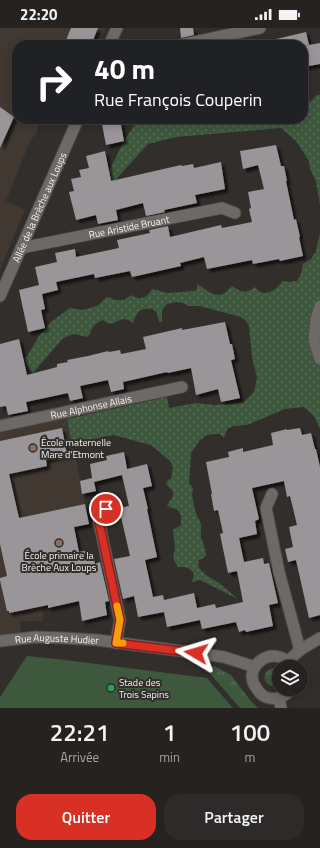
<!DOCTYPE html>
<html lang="fr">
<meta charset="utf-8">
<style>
body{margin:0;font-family:"Titillium Web",sans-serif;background:#2d2a29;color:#f1f3f6;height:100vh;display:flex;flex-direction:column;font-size:15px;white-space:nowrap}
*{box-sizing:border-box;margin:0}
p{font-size:13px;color:#a3a4a5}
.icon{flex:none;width:22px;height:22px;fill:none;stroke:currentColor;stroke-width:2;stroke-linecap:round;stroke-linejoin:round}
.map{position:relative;height:680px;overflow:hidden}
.details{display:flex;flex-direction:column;background:#252220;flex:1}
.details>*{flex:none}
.guide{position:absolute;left:12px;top:12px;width:296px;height:84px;border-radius:16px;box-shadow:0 2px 10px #0003,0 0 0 1px #423f3e;background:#202124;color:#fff;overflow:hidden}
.tools{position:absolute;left:272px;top:632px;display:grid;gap:8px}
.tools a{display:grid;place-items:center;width:36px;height:36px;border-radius:50%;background:#252220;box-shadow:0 2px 10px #0003,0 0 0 1px #423f3e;font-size:20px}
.pin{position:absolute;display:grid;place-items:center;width:34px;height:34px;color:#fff;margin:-17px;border:2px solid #fff;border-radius:50%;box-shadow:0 1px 4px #0007}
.me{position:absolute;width:44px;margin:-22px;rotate:277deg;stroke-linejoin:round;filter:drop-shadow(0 0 3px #0008)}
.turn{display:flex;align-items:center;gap:14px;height:84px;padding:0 16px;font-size:18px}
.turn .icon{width:52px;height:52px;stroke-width:2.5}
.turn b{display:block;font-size:28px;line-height:34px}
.eta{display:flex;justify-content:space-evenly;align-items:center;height:68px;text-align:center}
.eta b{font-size:24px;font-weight:600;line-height:28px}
.button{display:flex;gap:8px;margin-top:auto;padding:8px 16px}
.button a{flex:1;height:46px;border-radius:16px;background:#d93025;color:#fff;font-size:16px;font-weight:600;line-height:46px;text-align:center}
.button a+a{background:#2d2a29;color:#f1f3f6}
.status{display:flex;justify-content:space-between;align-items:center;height:28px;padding:0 20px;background:#252220;direction:ltr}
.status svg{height:11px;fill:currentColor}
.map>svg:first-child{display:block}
.built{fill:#403831}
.grass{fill:url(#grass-tufts)}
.park{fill:url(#park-dots)}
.pitch{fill:#3d583d}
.building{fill:#999598;filter:url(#shadow)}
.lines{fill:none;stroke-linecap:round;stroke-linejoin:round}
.minor-casing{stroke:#4e4b49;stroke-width:13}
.minor{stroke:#6d6966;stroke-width:11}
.route-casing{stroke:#8d1f18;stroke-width:10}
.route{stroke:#d93025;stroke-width:7}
.slow{stroke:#f59e0b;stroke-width:7}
.education-dot{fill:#8d6e63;stroke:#312e2b;stroke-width:1.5}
.leisure-dot{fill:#2e9e5b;stroke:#312e2b;stroke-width:1.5}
.labels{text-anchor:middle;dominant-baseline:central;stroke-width:4;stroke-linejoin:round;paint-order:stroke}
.street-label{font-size:10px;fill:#f5f3f1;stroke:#312e2b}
.poi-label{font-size:10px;fill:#f5f3f1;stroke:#312e2b;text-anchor:start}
</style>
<div class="status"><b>22:20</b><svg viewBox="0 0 49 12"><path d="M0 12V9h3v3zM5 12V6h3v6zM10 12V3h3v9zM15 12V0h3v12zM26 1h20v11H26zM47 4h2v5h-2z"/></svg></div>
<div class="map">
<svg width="320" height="680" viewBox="0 0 320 680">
<defs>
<pattern id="grass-tufts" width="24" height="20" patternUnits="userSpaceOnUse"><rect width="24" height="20" fill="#3d583d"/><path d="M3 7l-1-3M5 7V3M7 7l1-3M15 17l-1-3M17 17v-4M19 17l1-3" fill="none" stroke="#5a705a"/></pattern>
<pattern id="park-dots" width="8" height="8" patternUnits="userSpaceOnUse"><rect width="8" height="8" fill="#3d583d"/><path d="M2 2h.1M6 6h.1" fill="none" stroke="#5a705a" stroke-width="1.8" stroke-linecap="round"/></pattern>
<filter id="shadow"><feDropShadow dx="3.5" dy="3.5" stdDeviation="1" flood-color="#0009"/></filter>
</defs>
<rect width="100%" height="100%" fill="#312e2b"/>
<g class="built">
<polygon points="0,0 106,0 99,17 17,17 17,91 41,91 36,106 30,113 6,173 25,182 0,242"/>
<polygon points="66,384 89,496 74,500 79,523 84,522 86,528 43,583 43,593 31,593 20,594 22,610 0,613 0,398"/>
</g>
<g class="grass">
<polygon points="200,634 216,639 231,647 250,672 258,680 240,680"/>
<path d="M273,640L279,642V657C265,663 258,644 273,640Z"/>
</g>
<g class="park">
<path d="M317,67H320V177L316,153L310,141L309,133L296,113L281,100L176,109L148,116L100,169L87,156L109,143L124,113L136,94L172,91H303V75C309,75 313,72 317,67Z"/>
<path d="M320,205V276L316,288L320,331V401L314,388L304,379L285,381L247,397L233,398L227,401L224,410L220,406H214L207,407L200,412L191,425L189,455L193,460L192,466L195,483L201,496V509L205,521L206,528L198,533L199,540L206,547L219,555L238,571L200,552L192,554L194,546C190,539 186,539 178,539L173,530L175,521L173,502L181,497V488L178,482L169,479L167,477L173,469V463L166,456L168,452L171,451L173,439L170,433L151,417L113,407L72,415L67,391L167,369L169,380L196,375L214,377L243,375L254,364L257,349L252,329L249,298L246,293L241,289L200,278H188L183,275L177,274L167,276L162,282V294H159L157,285L153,281C138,280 138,283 133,295L128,292L123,291C113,294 113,299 103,292C96,295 91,299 90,306L87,309L74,306L63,310L33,345L24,333L39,308L51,294L70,280L82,282L97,278L107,269L115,272H124L131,267C140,273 147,270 152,261L168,265L193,263L197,262V256C206,261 214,271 225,265C227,263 230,260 232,258C240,264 247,266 255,259C257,261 260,264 263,265C271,266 279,259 282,253L290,254L297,253L301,246L303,236L311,231L316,223Z"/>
</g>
<polygon class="pitch" points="27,628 57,631 207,650 233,680 0,680 0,669"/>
<g class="building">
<polygon points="71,0 98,0 91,17 64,17"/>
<polygon points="180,0 193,0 194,7 181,10"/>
<polygon points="306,4 309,17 272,17 272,12"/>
<polygon points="320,15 320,36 303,39 303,18"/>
<polygon points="0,79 14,89 0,120"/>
<polygon points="101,91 120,91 124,113 106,117"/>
<polygon points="276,117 281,138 284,138 287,153 286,153 294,192 296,191 300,209 299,209 303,228 280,233 279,231 253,236 252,232 207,241 204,229 180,235 181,238 132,249 130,243 95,250 94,246 56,254 58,262 42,266 45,281 41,282 45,300 28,304 19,262 39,257 35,239 57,234 55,225 75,221 76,229 119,220 117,212 150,205 149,202 168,198 170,209 221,197 222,200 252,194 249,181 251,180 248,164 264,161 258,137 243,141 240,123"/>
<polygon points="105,123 111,153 181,137 182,138 193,136 194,140 221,134 225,161 195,167 197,175 164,182 165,184 146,188 143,175 116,182 118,192 98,196 96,187 76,192 69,164 74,163 71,151 81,149 79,142 89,140 86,128"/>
<polygon points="225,294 230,316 232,316 235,331 231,332 240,370 221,374 218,361 196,367 191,340 168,345 167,344 123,354 124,361 111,364 108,352 80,358 83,370 70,373 68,365 26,374 28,383 8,387 6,378 0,379 0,316 19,311 27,347 57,339 57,336 68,334 67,332 88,328 108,323 109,324 120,322 121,326 146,321 143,309 182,300 182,302"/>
<polygon points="62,400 67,426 46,432 47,438 9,446 19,490 85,476 89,496 74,499 79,524 85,523 87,532 94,531 95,536 100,534 109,573 105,574 107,587 82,593 79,573 48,580 48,577 9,585 9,583 7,583 0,552 0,550 7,548 0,516 0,413"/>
<polygon points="300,400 302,407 311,405 315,421 316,421 320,439 320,587 309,590 296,532 288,534 285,521 293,519 289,499 297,497 290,468 287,469 284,453 252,460 259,491 255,493 257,506 239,510 244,534 263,530 264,536 269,535 278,575 269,577 273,598 246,604 245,602 239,604 236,594 202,601 200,592 167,599 164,584 138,589 134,568 123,571 114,531 130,528 119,480 129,478 122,447 94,454 96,463 82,466 80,453 92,450 90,436 107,432 106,428 124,424 127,441 147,436 152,458 143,460 148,481 147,481 157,529 145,532 153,569 163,567 164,572 194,565 197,580 215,576 216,580 243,574 237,543 228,545 220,506 223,505 218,482 214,483 211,466 212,466 206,434 229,429 228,424 243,420 243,424 273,417 271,405 287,401 287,402"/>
</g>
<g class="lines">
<g class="minor-casing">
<g id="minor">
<polyline points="109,17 117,0"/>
<polyline points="180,17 260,0"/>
<path id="s1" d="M21,220L222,180L235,185"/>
<path id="s2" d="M0,268L78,91"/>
<polyline points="320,278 316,291 314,312 320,331"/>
<path id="s3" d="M0,398L182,359"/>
<polyline points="272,466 266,480 279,544 300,622"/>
<polyline points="106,481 99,494 120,592 116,615"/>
<path id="s4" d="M0,613L36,609L65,610L97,612L196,625L224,629L255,639"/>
<polyline points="288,633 300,622 320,610"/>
<path d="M291,661C286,668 278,672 269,670C264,669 260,666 257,661C239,639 275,613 292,639"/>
<polyline points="279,670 281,680"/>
</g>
</g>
<use href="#minor" class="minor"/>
</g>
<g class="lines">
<g class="route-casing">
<polyline id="route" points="106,481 99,494 120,592 116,615 196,625"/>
</g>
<use href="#route" class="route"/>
<polyline class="slow" points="117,578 120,592 116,615 123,615"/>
</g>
<g class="education-dot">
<circle cx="33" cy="420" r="4"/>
<circle cx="59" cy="515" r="4"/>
</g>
<circle class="leisure-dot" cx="111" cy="660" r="4"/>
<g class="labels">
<g class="street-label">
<text stroke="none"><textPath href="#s2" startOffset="97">Allée de la Brèche aux Loups</textPath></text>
<text stroke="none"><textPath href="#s1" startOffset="110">Rue Aristide Bruant</textPath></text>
<text stroke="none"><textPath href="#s3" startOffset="93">Rue Alphonse Allais</textPath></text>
<text stroke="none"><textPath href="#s4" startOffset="57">Rue Auguste Hudier</textPath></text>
</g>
<g class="poi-label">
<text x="41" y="414">École maternelle<tspan x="41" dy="12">Mare d'Etmont</tspan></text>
<text x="59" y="527" text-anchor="middle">École primaire la<tspan x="59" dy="12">Brèche Aux Loups</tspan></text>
<text x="119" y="654">Stade des<tspan x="119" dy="12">Trois Sapins</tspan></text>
</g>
</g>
</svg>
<div class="tools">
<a><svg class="icon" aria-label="layers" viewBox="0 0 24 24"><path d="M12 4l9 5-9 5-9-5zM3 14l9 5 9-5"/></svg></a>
</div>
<div class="pin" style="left:106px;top:481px;background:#d93025"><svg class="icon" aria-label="arrive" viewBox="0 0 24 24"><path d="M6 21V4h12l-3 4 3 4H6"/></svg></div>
<svg class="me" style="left:196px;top:625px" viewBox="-20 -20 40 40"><path d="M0-17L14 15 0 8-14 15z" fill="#d93025" stroke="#fff" stroke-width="4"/></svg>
<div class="guide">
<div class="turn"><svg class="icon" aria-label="right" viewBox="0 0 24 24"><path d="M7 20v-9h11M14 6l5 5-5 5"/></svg><div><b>40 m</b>Rue François Couperin</div></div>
</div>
</div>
<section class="details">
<div class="eta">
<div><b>22:21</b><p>Arrivée</p></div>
<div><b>1</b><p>min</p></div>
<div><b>100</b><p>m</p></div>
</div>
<div class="button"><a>Quitter</a><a>Partager</a></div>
</section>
